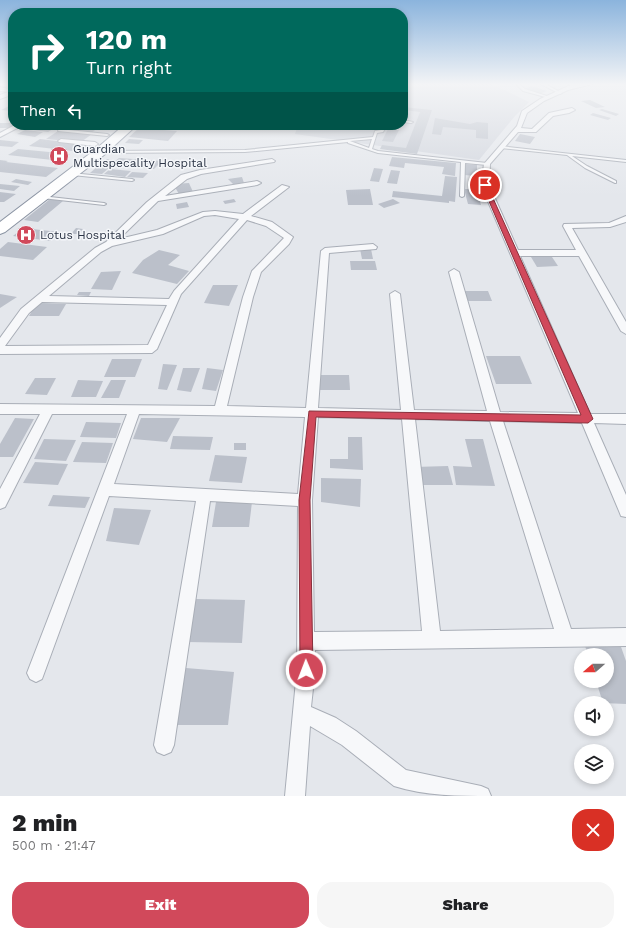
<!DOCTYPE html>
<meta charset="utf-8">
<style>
body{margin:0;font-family:"Work Sans",sans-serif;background:#f6f6f6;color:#202124;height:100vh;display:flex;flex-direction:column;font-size:15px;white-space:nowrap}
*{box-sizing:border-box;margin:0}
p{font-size:13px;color:#757577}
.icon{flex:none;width:22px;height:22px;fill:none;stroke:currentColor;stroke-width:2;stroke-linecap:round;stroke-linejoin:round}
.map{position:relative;height:796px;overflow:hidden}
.sheet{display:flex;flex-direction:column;background:#fff;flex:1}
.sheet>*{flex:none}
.top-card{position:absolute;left:8px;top:8px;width:400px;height:122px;border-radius:16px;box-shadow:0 2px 6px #0003;background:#00695c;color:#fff;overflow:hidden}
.needle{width:26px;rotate:250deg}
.fabs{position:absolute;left:574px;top:648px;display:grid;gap:8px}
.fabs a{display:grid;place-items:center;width:40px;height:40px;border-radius:50%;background:#fff;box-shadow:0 2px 6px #0003;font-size:20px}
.pin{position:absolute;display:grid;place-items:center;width:34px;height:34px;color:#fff;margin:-17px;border:2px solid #fff;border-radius:50%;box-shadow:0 1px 4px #0007}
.me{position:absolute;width:44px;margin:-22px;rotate:359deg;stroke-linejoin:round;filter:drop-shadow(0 0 3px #0008)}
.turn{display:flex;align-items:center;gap:14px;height:84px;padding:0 12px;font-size:18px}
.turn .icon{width:52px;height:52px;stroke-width:2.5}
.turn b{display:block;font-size:28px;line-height:34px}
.then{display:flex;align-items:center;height:38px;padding:0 12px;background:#0003;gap:8px;font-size:15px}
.round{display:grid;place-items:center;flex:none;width:42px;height:42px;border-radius:16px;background:#f6f6f6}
.summary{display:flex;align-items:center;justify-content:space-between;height:68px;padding:0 12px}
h1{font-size:24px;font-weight:800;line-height:30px}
.action{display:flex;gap:8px;margin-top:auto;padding:8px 12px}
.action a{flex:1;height:46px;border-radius:16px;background:#d1495b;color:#fff;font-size:16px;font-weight:800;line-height:46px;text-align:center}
.action a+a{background:#f6f6f6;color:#202124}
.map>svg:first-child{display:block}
.built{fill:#d2d6de}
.building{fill:#bbc0ca}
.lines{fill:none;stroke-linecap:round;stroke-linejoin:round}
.lane-casing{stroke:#a9aeb7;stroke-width:2}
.street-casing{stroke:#a9aeb7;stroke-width:2}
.highway-casing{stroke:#8b94a3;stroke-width:2}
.lane{fill:#f7f8fa;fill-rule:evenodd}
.street{fill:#f7f8fa;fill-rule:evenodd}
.highway{fill:#fff;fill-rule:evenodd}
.route{fill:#d1495b;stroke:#882f3b}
.labels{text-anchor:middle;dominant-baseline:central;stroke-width:3;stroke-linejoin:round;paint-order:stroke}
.far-poi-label{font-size:12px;fill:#2b3445;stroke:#f4f6f9;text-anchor:start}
</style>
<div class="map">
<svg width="626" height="796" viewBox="0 0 626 796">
<rect width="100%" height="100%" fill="#e4e7ec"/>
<polygon class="built" points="403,84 492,84 529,102 515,116 479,160 295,134 298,125 403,125"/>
<g class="building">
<polygon points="532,86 547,91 539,94 523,89"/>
<polygon points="590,100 605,107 596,108 581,101"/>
<polygon points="13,104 13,111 1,110"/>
<polygon points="403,107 432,110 417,154 380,149 382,145 406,148 420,112 403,110"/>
<polygon points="602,109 619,114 616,116 599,110"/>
<polygon points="593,113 611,118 608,120 590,115"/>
<polygon points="435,118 470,124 477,122 488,123 488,139 476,138 476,130 443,127 441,135 432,134"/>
<polygon points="0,123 13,123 13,125 17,125 10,128 0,128"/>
<polygon points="34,125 60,125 48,132 26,129"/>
<polygon points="65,125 102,125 91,133 58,130"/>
<polygon points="146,125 173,125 169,130 143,128"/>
<polygon points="139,128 177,131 168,141 129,137"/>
<polygon points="388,129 399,130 393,142 382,141"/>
<polygon points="25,130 43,132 35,137 17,134"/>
<polygon points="58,131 92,134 81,142 46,139"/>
<polygon points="520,134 535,137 530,144 515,141"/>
<polygon points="40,139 90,145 81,152 29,146"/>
<polygon points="129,139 143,140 139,144 125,143"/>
<polygon points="0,140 19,142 12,147 0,146"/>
<polygon points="18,149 70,154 61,161 8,155"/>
<polygon points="392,157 456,163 455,176 442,174 444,167 405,163 404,168 389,166"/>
<polygon points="119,158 162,161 154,169 110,165"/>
<polygon points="107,159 113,160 106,166 100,165"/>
<polygon points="0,160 8,161 6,162 58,168 46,177 0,172"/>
<polygon points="465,164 477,165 477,176 464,175"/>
<polygon points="98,166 110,167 102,174 90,173"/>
<polygon points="374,168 383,169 379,182 370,181"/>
<polygon points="110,169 131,171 125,177 104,174"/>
<polygon points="391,170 400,171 397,184 387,183"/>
<polygon points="132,172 148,173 143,178 127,177"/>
<polygon points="445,176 457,177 455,202 449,201 449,203 392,197 393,191 442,196"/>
<polygon points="242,177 244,183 234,185 228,179"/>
<polygon points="16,179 32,182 28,185 11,182"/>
<polygon points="189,183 193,192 179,194 173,184"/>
<polygon points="0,184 20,186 14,191 0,189"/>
<polygon points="370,189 373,205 348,205 346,190"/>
<polygon points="464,189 477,189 481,205 468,204"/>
<polygon points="0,192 16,194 4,202 0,202"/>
<polygon points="50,199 63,201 38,222 24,220"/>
<polygon points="234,199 236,202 225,204 223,201"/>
<polygon points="393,199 400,203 384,208 378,204"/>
<polygon points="187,202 189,207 177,209 176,204"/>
<polygon points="23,228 59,232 56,235 67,237 65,239 53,238 50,241 13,236"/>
<polygon points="76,228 83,229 78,234 71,234"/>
<polygon points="8,242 47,247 33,260 0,256 0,249"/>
<polygon points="360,249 371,249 373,259 362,259"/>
<polygon points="159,250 180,255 168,265 189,271 177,284 132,273 143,260"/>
<polygon points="531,257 552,257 558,266 537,267"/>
<polygon points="350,261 375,261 377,270 351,270"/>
<polygon points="121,271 112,290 91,289 101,272"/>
<polygon points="213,285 238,285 229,306 204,303"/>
<polygon points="461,291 488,291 492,301 465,301"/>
<polygon points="79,292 91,292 89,296 77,295"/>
<polygon points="0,294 17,297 0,308"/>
<polygon points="37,303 66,304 59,316 29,316"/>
<polygon points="486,356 520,356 532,384 496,384"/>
<polygon points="112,359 142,359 135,377 104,377"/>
<polygon points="163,364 177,365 167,390 158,389"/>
<polygon points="183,368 200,368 191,392 177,390"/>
<polygon points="207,368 223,370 216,391 202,389"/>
<polygon points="319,375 349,375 350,390 319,390"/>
<polygon points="35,378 56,378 47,395 25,394"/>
<polygon points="78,380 103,381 96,397 71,397"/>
<polygon points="111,380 126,380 119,398 101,398"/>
<polygon points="15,418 34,419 13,457 0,457 0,444"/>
<polygon points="141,418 180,418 167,442 133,439"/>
<polygon points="86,422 121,423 116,438 80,437"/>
<polygon points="173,436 213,437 210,450 170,449"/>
<polygon points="348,437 362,437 363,470 330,468 330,459 348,459"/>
<polygon points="44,439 76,440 66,461 34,459"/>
<polygon points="465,439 483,439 495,486 456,485 453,466 472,467"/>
<polygon points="82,442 113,443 106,463 73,462"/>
<rect x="234" y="443" width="12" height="7"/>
<polygon points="215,455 247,457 242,483 209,481"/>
<polygon points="35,462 68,464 58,485 23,483"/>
<polygon points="448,466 453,485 417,485 414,467"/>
<polygon points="321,478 361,479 360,507 321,502"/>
<polygon points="53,495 90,497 85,508 48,506"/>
<polygon points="216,502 252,502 249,527 212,527"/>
<polygon points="114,508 151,510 139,545 106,541"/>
<polygon points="196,599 245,600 242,643 187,642"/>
<polygon points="584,643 620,644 626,661 626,704 603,703 596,681 607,681 607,655 588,655"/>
<polygon points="186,668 234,672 228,725 172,725"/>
</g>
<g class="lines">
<g class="lane-casing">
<g id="lane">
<polygon points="516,84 519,84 525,89 550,97 549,98 523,91"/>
<polygon points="541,84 545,84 562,93 560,94"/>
<polygon points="403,120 413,122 411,123 403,122"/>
<path d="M383,125H387L383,132L377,133L372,149L378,151L487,163L489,164L487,165L465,163L464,196L462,197L460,196L461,162L378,153L348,143V142L245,152L100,153L98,152L100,151L245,150L373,137L375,131L381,130ZM372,139L369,148L350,141Z"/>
<polygon points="59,129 107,134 109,135 107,136 58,131"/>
<polygon points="500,146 626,160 626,162 572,156 587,166 616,181 616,183 615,183 585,168 567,155 501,148 500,148"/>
<polygon points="71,173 132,179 134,180 132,181 72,175 71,175"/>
<polygon points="41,196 104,203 106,204 104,205 42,198 40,197"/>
</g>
</g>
<g class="street-casing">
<g id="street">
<path d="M573,84H592L568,90L544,101L527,113L521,128L532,129L549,113L572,108L575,110L569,113L553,116L536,132H518L490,164L489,185L518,250H576L563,226L564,224L609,223L626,216V222L610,227L572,228L626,322V334L621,331L579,256H520L590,414H626V424L594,423L626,495V517L621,516L619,511L582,423L503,421L571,629L626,628V646L315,650V670L311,707L336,718L356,731L406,770L481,786L488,789L491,796C459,796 425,796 394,786L342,745L310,726L305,796H285L297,670L298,506L210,501L174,745L171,752L164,755L157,752L154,745L196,501L109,496L42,679L36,682L30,679L27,673L127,414H52L5,507L0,509V489L40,414H0V404L215,406L243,297L252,271L284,238L266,226L247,220L181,294L157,349L152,353L0,354V338L21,309L95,248L106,242L147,202L181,175L200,170L272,159L275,161L274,162L201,174L187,179L165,196L257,181L261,183L257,185L158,201L119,239L157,230L203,212L215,211L243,214L282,185L289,187L251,216L272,222L293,237L289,244L261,272L253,297L227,406L306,408L321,251L325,248L373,244L377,247L376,249L329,253L318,408L401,410L390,294L395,291L400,294L414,410L487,411L449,272L454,269L459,272L500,412L578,413L481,185L484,164L517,126L522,111L540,99ZM215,215L239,219L174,291L169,299L49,296L101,252L112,246L163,234L204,216ZM42,302L167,305L148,345L5,346L29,313ZM139,414L305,417L298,494L114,484ZM318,417L402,419L422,631L314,632L312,500ZM415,419L490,421L554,629L440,631Z"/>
<path d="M0,87L13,90C13,96 5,97 0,99V95L8,92L0,91Z"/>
<polygon points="15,125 23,125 0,137 0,133"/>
<polygon points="61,139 95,142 98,144 95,146 59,142 58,141"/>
</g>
</g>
<g class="highway-casing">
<polygon id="highway" points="124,125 137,125 104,155 5,232 0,234 0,222 96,149"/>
</g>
<use href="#lane" class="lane"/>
<use href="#street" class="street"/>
<use href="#highway" class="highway"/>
</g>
<linearGradient id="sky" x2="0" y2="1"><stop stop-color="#8bb4dd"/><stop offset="0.43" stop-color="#f3f4f6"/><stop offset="1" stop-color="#f3f4f6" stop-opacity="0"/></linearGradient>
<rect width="626" height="196" fill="url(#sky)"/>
<polygon class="route" points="485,184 487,185 593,419 588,423 316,417 310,500 313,670 311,675 306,677 301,675 300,670 299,500 309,411 581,415 482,185"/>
<defs>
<g id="hospital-disc" transform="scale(1)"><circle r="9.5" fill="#d1495b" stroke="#f4f6f9"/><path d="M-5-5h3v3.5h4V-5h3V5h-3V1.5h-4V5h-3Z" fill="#fff"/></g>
</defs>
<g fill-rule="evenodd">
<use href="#hospital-disc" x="59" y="156"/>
<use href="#hospital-disc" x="26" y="235"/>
</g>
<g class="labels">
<g class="far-poi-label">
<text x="73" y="149">Guardian<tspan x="73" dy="14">Multispecality Hospital</tspan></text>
<text x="40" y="235">Lotus Hospital</text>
</g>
</g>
</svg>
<div class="fabs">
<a><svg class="needle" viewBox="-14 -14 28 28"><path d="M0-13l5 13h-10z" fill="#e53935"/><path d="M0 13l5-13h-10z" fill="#757577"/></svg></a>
<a><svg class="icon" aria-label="sound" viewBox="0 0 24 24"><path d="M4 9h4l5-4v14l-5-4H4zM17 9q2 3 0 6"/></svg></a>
<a><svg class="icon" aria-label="layers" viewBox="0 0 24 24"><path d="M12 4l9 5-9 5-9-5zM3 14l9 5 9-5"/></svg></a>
</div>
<div class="pin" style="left:485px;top:185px;background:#d93025"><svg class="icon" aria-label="arrive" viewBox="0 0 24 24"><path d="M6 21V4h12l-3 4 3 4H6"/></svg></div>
<svg class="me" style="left:306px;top:670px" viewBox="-20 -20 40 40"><circle r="17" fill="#d1495b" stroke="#fff" stroke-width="3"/><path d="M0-11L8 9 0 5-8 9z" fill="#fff"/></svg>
<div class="top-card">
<div class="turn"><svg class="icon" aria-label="right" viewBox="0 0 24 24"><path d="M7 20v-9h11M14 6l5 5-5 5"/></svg><div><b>120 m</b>Turn right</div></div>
<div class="then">Then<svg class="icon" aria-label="left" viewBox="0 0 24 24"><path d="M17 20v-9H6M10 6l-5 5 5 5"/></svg></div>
</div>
</div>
<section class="sheet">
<div class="summary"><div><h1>2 min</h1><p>500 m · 21:47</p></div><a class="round" style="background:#d93025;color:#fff"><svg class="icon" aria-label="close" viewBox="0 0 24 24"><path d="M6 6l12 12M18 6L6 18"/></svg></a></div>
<div class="action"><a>Exit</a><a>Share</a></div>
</section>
